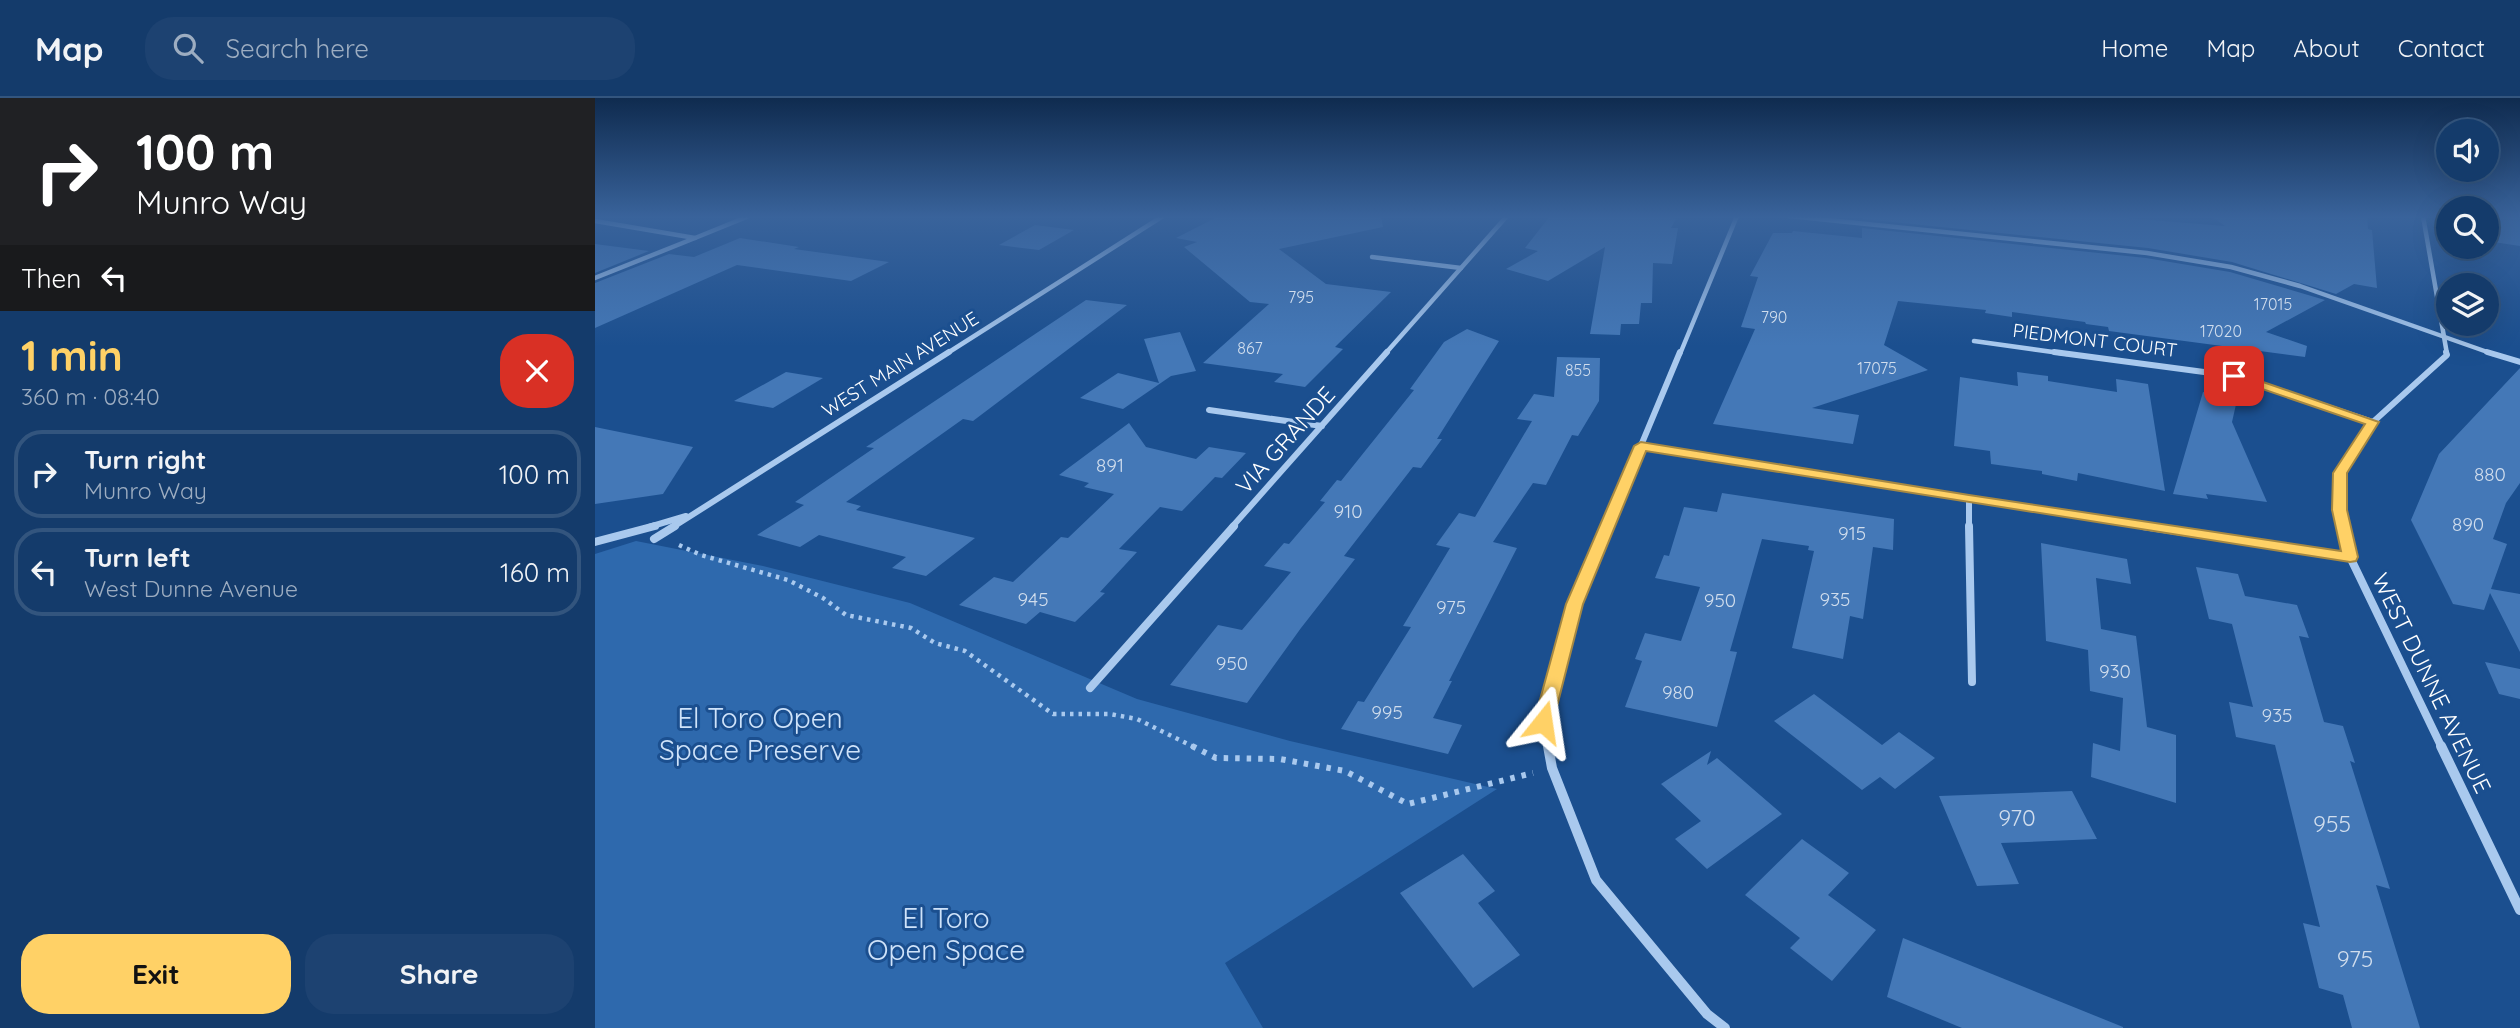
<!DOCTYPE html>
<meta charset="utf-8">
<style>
body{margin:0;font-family:Quicksand,sans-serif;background:#1d4271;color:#f1f3f6;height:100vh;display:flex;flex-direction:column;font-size:26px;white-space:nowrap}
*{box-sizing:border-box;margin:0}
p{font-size:23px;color:#9dadc1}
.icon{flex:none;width:38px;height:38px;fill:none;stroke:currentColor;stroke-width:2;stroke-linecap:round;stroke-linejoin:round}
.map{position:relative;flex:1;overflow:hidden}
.panel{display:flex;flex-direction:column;background:#143b6b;width:595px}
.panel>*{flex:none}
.top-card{background:#202124;color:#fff;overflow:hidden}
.fabs{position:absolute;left:1841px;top:21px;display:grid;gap:14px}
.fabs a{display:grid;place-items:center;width:63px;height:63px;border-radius:50%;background:#143b6b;box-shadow:0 7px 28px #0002,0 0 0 2px #33557e;font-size:35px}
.pin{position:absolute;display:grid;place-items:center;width:60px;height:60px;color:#fff;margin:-30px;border-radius:14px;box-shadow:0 4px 10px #0006}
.me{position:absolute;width:77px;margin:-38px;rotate:15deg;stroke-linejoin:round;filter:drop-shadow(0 0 5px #0008)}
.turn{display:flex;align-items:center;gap:24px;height:147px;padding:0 21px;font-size:32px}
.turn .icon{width:91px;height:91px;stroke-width:2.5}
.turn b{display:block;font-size:49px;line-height:60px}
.then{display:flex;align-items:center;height:66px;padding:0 21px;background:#0003;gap:14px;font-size:26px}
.round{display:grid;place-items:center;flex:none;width:74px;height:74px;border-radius:28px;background:#1d4271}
.overview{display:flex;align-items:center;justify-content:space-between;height:119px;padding:0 21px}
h1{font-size:42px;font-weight:800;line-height:52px;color:#ffd166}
.button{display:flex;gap:14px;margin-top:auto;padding:14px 21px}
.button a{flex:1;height:80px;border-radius:28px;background:#ffd166;color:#111;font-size:28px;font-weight:800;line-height:80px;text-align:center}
.button a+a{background:#1d4271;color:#f1f3f6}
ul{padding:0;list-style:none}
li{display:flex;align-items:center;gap:21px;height:88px;margin:0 14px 10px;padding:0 7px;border:4px solid #33557e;border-radius:28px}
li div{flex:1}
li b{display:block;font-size:26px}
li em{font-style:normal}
header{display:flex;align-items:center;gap:42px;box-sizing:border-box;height:98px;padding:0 35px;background:#143b6b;border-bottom:2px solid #33557e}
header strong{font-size:33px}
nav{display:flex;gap:38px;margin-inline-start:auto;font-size:24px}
.search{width:490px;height:63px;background:#1d4271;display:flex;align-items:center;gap:18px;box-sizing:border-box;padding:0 24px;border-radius:28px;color:#9dadc1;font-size:26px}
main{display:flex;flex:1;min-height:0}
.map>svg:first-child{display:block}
.green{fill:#2e69ad}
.building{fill:#4478b7}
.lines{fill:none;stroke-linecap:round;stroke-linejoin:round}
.path-far1{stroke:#a9c9ee;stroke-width:4.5;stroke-dasharray:3.5 5;stroke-linecap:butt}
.path{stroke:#a9c9ee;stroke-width:6;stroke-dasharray:4.5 7;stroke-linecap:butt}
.street-far3{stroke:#a9c9ee;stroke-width:4.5}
.street-far2{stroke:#a9c9ee;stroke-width:6}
.street-far1{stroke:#a9c9ee;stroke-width:8}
.street{stroke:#a9c9ee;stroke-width:10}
.route{fill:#ffd166;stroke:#a68842;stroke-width:2}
.labels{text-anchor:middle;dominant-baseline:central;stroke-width:6;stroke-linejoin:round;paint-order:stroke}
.far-number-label{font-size:16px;fill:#d0dded}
.far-street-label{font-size:19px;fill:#fff;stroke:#1b4f8f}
.number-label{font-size:19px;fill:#d0dded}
.street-label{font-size:23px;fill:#fff;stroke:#1b4f8f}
.near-number-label{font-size:23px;fill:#d0dded}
.near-park-label{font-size:28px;fill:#cfe3fa;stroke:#1b4f8f}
</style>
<header>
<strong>Map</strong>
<div class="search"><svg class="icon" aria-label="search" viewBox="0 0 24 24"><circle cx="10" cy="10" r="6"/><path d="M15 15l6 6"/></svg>Search here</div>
<nav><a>Home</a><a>Map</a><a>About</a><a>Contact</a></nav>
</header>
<main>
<section class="panel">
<div class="top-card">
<div class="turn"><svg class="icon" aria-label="right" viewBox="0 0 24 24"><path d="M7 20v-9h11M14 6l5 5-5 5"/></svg><div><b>100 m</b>Munro Way</div></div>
<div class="then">Then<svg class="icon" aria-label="left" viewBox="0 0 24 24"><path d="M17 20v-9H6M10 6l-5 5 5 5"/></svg></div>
</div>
<div class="overview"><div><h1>1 min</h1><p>360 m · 08:40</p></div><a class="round" style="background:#d93025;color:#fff"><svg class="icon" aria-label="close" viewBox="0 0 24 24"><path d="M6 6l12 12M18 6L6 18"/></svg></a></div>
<ul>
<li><svg class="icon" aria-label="right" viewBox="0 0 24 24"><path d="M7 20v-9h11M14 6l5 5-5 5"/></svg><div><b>Turn right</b><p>Munro Way</p></div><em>100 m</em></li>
<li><svg class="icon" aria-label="left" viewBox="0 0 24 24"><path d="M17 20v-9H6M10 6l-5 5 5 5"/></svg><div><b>Turn left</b><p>West Dunne Avenue</p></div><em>160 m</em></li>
</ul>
<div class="button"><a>Exit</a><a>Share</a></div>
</section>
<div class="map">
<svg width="1925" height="930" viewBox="0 0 1925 930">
<rect width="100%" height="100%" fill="#1b4f8f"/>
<polygon class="green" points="41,443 168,468 315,505 542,601 695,643 902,691 630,865 668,930 0,930 0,456"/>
<g class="building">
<polygon points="624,118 786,118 788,129 684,151 731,186 796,194 740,249 748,251 710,289 679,284 688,276 608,265 674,206 655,204 589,149 602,144 581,140"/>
<polygon points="955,118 1063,118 1081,121 1076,130 1083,130 1077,166 1058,165 1057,205 1046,205 1044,226 1026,226 1025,237 995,236 1010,149 953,183 911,171 943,153 930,150"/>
<polygon points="1268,118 1505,118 1630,128 1616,118 1772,118 1773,131 1777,132 1782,190 1759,186 1741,196 1637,164 1553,150 1268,121"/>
<polygon points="1892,118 1925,118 1925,148 1892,143"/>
<polygon points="440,127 479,132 444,152 404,147"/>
<polygon points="1267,130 1551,160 1635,174 1730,202 1671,234 1712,248 1710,259 1514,233 1513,229 1491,226 1490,224 1417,214 1417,219 1390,215 1391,212 1303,203 1289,247 1333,272 1217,310 1264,317 1258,346 1118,326 1160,231 1146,229 1163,179 1155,178 1178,135 1197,135 1198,133 1267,140"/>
<polygon points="145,140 204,149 199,151 294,164 256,183 142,167 0,230 0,185 74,156 99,159"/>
<polygon points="0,146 54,153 0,175"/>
<polygon points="491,202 532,207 378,323 368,321 251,404 266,408 261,412 380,440 331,478 297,470 311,459 224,437 205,449 162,437 209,407 200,404 279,350 271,349"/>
<polygon points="872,231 904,243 842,341 847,341 826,370 818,369 749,458 760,461 706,530 652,605 575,587 623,527 647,532 696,474 669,468 689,445 694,446 730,404 725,403 742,382 746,383 819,292 815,291 849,244"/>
<polygon points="585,234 601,273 576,278 528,311 485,300 523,275 564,285 549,241"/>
<polygon points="962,259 1005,260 1004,303 983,338 977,337 951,387 938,385 898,444 922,450 854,583 857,583 838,620 867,627 853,656 746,631 763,603 769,604 816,529 808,528 855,450 841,447 864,415 880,419 937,323 922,321 939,296 959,299"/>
<polygon points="1925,270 1925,385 1911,405 1898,441 1912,446 1896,491 1925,496 1925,554 1895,495 1889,512 1858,506 1816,422 1844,356"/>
<polygon points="191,274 228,280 178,310 139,303"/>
<polygon points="1422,274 1453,278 1453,283 1522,294 1521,281 1553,286 1570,393 1483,375 1482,383 1447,376 1447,373 1396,366 1395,353 1359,348 1365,279 1423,288"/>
<polygon points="1608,294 1642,302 1637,324 1672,404 1611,396 1613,401 1578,396"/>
<polygon points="534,325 551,349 601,361 614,349 651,355 627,380 620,379 587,413 565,409 524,451 542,454 505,494 510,495 480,524 445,514 431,526 364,507 399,479 418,484 466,439 473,440 519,396 489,389 494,385 464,377"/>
<polygon points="0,329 98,349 68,396 0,406"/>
<polygon points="1127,395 1299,421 1298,452 1278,449 1268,521 1255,518 1248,561 1197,550 1219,453 1213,452 1214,448 1167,441 1135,553 1142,554 1122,629 1030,609 1047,563 1040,561 1050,535 1086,543 1105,489 1060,480 1069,457 1074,458 1089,409 1122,414"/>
<polygon points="1446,445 1532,461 1536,486 1501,480 1506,531 1541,538 1552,629 1581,637 1581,705 1496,679 1498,645 1525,653 1528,600 1495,593 1493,552 1451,543"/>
<polygon points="1601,469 1643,476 1650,498 1702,507 1714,540 1704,538 1729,624 1748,628 1760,665 1755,663 1795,791 1781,787 1825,930 1757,930 1748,897 1724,890 1708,825 1725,829 1680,647 1641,639 1634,604 1658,609 1637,526 1614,521"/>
<polygon points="1890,564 1925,571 1925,601 1904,596"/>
<polygon points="1219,596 1287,647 1304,634 1340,660 1300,691 1285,679 1267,692 1179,623"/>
<polygon points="1116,653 1112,667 1122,660 1187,716 1112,771 1080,741 1106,723 1066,686"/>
<polygon points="1477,693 1502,741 1406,745 1424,786 1382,788 1344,698"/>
<polygon points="1207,741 1254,775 1233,797 1281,832 1237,883 1195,850 1205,840 1150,797"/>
<polygon points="868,756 900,793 883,805 925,857 878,890 805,795"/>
<polygon points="1308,840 1528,929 1528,930 1367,930 1292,899"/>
</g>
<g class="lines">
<polyline class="path-far1" points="84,447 106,457 193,482 228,500 251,517 316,530 340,545 370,553 458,616 515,616 542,621 601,650"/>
<polyline class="path" points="597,648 621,660 685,661 750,673 813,706 938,675"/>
<g class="street-far3">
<polyline points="1194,118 1552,155 1636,169 1705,188 1898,256"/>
<polyline points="1828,118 1852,256"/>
<polyline points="0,123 100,140 0,180"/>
<polyline points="100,140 154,118"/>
<polyline points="777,159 866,170"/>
<polyline points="1379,243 1472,256"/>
<polyline points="351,256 568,118"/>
<polyline points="790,256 912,118"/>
<polyline points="1085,256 1142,118"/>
</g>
<g class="street-far2">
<polyline points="1459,254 1639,278 1778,324"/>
<polyline points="1892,254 1925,264"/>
<polyline points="614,312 727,328"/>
<polyline points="1046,348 1560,429"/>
<polyline points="1374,401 1374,429"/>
<polyline points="54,429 91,418"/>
<polyline points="78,429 354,254"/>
<polyline points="637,429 792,254"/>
<polyline points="1012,429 1085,254"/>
<polyline points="1748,429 1744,413 1745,375 1778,324 1852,257 1851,254"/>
</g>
<g class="street-far1">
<polyline points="1374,428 1377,584"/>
<polyline points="1548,428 1755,459"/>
<polyline points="1747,428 1755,459 1847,650"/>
<polyline points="59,441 80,428"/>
<polyline points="0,444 60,428"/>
<polyline points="495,590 639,428"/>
<polyline points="953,650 948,623 980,506 1013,428"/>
</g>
<g class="street">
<polyline points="953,648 957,670 1001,782 1112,916 1130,930"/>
<polyline points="1846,648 1925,812"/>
</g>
</g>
<linearGradient id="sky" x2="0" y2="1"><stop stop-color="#0f2b4f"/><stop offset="0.48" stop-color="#39639b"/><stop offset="1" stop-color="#39639b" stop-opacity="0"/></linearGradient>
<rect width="1925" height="248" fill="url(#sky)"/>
<polygon class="route" points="1639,274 1784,324 1752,375 1752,412 1763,459 1761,463 1755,464 1051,353 988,506 958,624 955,629 941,629 939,624 971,506 1039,348 1046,344 1374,397 1746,453 1737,412 1738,375 1770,326 1635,280 1635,275"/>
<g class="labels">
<g class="far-number-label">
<text x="706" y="199">795</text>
<text x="1678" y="206">17015</text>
<text x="1179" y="219">790</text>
<text x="1626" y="233">17020</text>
<text x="655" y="250">867</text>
<text x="1282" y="270">17075</text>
<text x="983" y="272">855</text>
</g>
<g class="far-street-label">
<text transform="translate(1500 242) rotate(7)">PIEDMONT COURT</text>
<text transform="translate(305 266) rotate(-32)">WEST MAIN AVENUE</text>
</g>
<g class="number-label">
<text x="515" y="367">891</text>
<text x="1895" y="376">880</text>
<text x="753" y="413">910</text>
<text x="1873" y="426">890</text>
<text x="1257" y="435">915</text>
<text x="438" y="501">945</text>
<text x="1240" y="501">935</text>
<text x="1125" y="502">950</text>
<text x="856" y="509">975</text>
<text x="637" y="565">950</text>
<text x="1520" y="573">930</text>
<text x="1083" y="594">980</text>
<text x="792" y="614">995</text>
<text x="1682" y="617">935</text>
</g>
<g class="street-label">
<text transform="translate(690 342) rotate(-48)">VIA GRANDE</text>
<text transform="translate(1837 585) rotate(64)">WEST DUNNE AVENUE</text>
</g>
<g class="near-number-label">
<text x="1422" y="719">970</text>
<text x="1737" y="725">955</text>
<text x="1760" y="860">975</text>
</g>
<g class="near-park-label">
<text x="165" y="619">El Toro Open<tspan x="165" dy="32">Space Preserve</tspan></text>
<text x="351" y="819">El Toro<tspan x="351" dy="32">Open Space</tspan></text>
</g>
</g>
</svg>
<div class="fabs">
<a><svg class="icon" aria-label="sound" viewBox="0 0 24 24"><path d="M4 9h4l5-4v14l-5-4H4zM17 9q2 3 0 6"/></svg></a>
<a><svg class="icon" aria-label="search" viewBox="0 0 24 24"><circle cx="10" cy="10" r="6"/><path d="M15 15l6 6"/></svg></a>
<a><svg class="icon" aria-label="layers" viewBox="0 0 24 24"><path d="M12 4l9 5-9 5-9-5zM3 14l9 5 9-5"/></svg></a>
</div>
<div class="pin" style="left:1639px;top:278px;background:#d93025"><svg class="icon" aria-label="arrive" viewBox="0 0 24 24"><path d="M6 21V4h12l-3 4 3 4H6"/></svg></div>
<svg class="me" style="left:948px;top:624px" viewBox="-20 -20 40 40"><path d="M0-17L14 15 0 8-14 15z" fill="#ffd166" stroke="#fff" stroke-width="4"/></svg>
</div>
</main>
